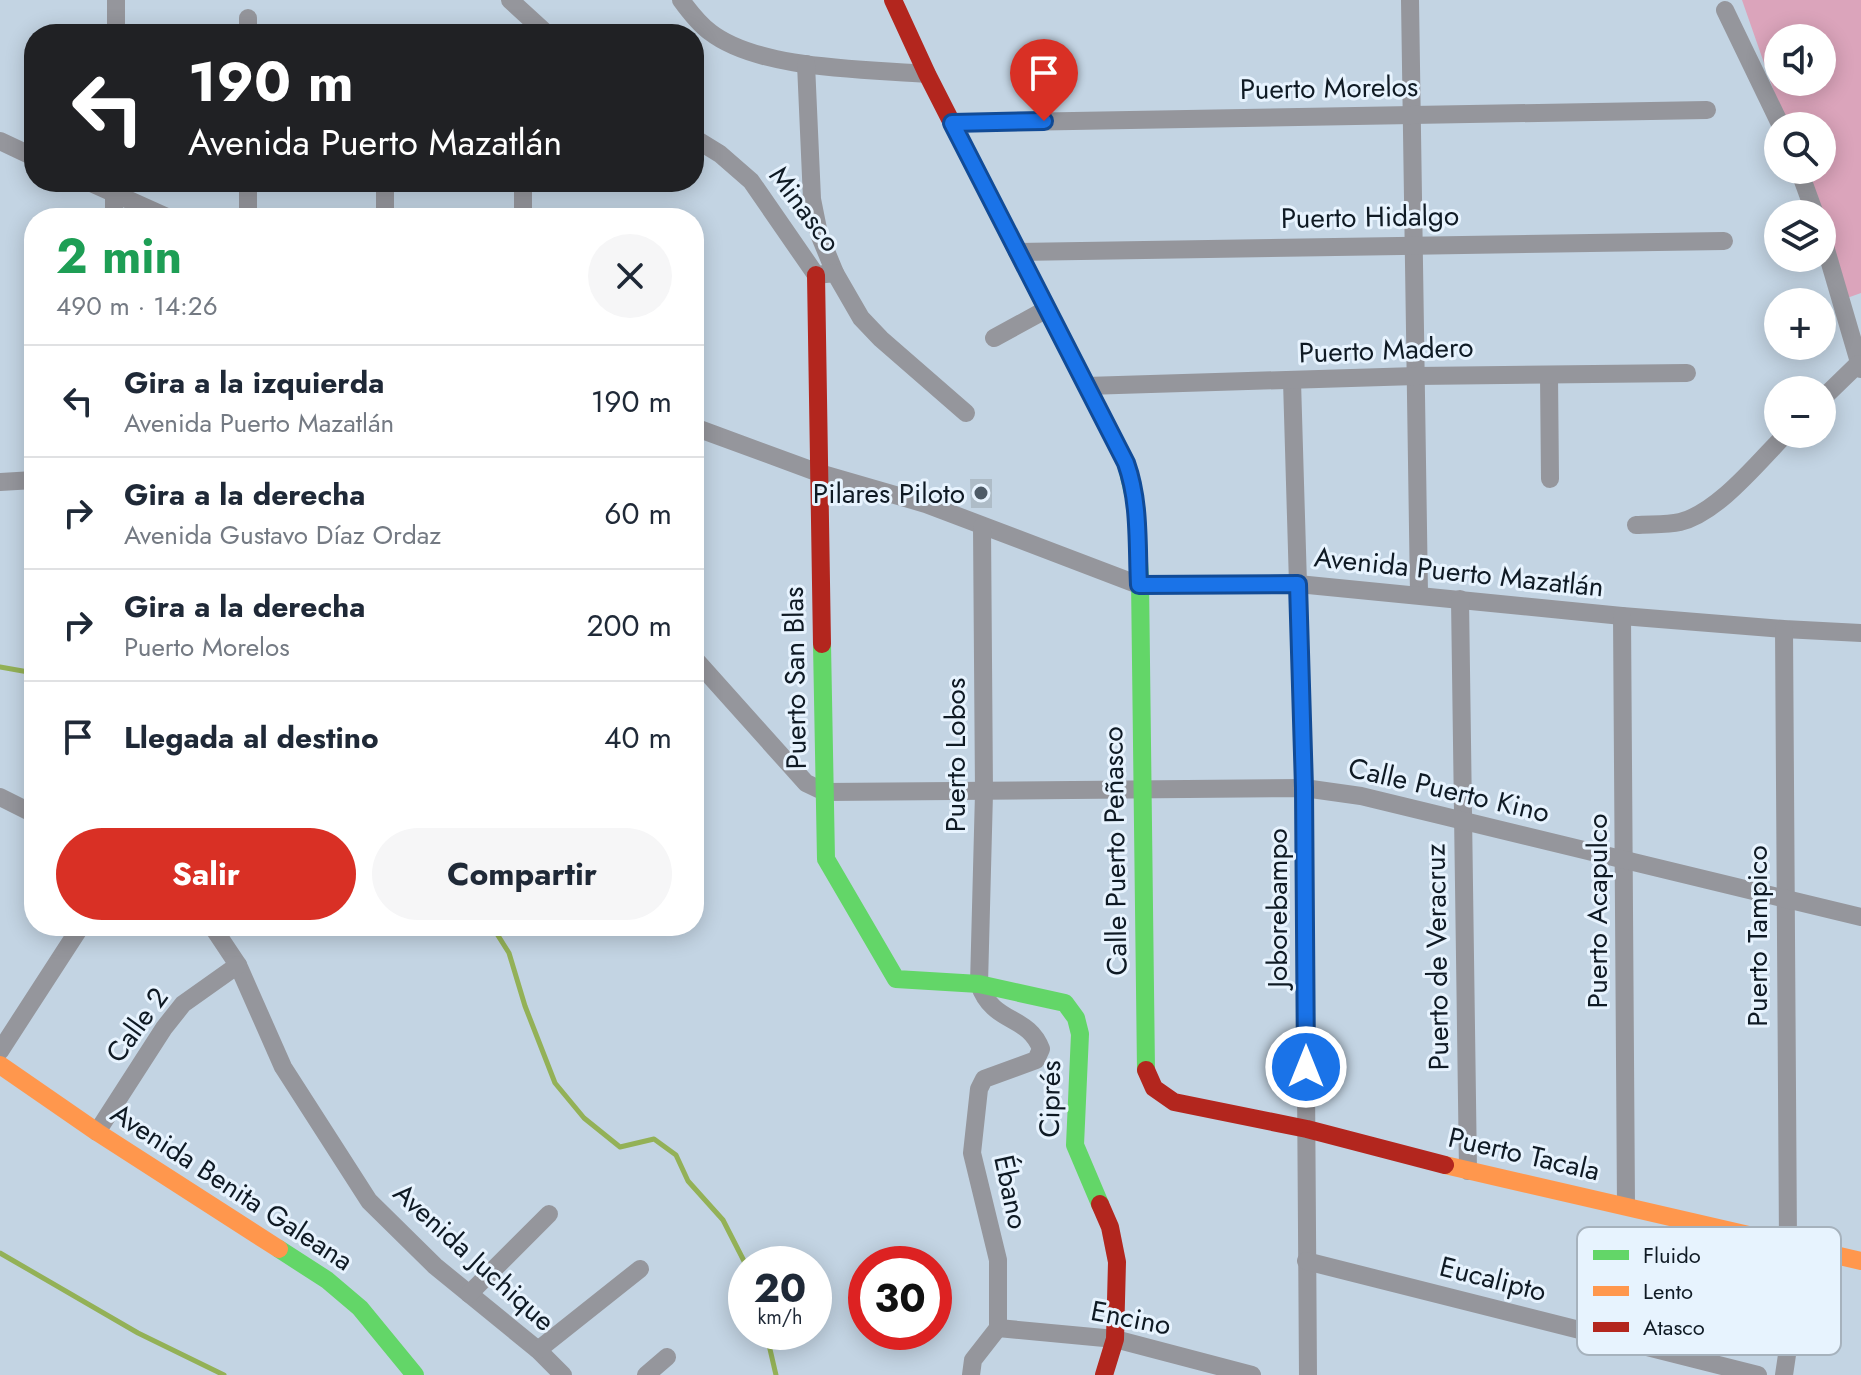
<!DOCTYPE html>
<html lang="es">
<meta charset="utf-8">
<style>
body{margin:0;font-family:Jost,sans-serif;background:#f6f6f7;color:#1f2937;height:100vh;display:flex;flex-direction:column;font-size:30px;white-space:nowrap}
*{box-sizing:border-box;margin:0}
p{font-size:26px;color:#747a83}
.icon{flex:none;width:44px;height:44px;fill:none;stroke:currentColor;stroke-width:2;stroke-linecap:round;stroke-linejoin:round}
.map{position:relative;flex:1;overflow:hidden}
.sheet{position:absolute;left:24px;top:208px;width:680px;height:728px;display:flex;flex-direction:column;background:#fff;border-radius:32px;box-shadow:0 4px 20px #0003}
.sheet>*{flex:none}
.guide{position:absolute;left:24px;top:24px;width:680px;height:168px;border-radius:32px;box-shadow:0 4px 20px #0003;background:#202124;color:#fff;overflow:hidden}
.tools{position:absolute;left:1764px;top:24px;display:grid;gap:16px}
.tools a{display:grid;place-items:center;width:72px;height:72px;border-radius:50%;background:#fff;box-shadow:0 4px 20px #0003;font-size:40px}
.speed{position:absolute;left:728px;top:1246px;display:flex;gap:16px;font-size:40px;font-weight:700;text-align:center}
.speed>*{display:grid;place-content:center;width:104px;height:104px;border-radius:50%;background:#fff;box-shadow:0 4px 20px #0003;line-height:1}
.speed small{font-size:20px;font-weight:400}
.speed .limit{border:12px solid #d22;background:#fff;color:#111}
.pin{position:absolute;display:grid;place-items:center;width:68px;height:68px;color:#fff;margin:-82px -34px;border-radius:50% 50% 50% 0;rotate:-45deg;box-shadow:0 0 8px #0007}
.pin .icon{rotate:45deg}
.me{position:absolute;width:88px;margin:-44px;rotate:0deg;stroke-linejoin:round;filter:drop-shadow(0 0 6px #0008)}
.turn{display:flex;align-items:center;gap:28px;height:168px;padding:0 32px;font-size:36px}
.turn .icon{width:104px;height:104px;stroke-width:2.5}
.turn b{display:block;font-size:56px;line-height:68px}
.round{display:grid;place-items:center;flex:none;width:84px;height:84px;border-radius:42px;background:#f6f6f7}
.headline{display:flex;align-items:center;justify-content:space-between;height:136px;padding:0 32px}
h1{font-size:48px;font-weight:700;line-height:60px;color:#1e9e55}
.button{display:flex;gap:16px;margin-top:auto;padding:16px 32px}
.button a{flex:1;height:92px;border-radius:48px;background:#d93025;color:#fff;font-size:32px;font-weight:700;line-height:92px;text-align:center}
.button a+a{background:#f6f6f7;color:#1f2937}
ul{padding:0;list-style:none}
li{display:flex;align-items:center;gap:24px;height:112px;padding:0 32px;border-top:2px solid #e0e1e3}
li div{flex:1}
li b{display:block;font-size:30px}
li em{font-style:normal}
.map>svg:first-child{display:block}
.green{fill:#dba4bb;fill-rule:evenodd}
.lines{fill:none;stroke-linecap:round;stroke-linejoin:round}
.stream{stroke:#93b157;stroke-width:5}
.building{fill:#aebcc7}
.street{stroke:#95969c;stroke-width:18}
.fast{stroke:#63d668;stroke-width:18}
.slow{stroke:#ff974d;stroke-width:18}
.jam{stroke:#b3261e;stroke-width:18}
.route-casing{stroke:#114b97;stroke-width:20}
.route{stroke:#1a73e8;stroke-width:14}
.poi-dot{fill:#4e5b67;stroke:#e7f3fe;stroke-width:3}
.labels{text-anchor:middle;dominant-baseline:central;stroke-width:6;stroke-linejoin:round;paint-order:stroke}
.street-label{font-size:28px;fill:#0f1a24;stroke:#e7f3fe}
.poi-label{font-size:28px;fill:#0f1a24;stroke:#e7f3fe;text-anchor:end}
.key{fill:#e7f3fe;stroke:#a6b2bd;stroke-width:2}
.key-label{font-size:22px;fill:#0f1a24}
</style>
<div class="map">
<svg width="1861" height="1375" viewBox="0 0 1861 1375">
<rect width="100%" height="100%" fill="#c3d4e3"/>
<path class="green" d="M1742,0H1861V293L1847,298L1822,228V214L1802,170H1822V126H1786ZM1778,38H1822V82H1778Z"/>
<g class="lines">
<g class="stream">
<polyline points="0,667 34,673"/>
<polyline points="492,926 509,953 525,1006 555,1083 584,1118 620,1147 654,1139 676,1155 688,1181 723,1220 746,1265"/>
<polyline points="0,1253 138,1333 224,1375"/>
<polyline points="766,1332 776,1375"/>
</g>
</g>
<polygon class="building" points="970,479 992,479 992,508 971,508"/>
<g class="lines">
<g class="street">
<polyline points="510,0 547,34"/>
<path d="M681,0C689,11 699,24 710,32C759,70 866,69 927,74"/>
<polyline points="1410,0 1419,594"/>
<polyline points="1725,10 1781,126"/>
<polyline points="248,18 248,34"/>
<polyline points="116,34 116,0"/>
<polyline points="806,64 812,199 819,234 835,273"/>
<polyline points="952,123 1707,110"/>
<polyline points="694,138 720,154 751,181 816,275 835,273 861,318 881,339 966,413"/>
<polyline points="0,141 34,157"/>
<polyline points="1799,170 1815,214"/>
<polyline points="89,182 169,218"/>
<polyline points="248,182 248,218"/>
<polyline points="523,182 523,218"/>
<polyline points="114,185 114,218"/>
<polyline points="385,218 385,182"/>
<polyline points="1822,236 1861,369"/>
<polyline points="1017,252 1724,241"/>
<polyline points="994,338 1047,309"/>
<polyline points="1549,375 1550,479"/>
<polyline points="1292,381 1304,788 1308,1375"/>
<polyline points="1086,386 1416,376 1687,373"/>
<polyline points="1822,399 1858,364"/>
<polyline points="694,427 819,473 926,504 1139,585 1298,584 1622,616 1784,629 1861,633"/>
<polyline points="0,482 34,480"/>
<path d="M1636,525C1651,524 1667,525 1680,522C1718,513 1759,461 1786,434"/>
<polyline points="1460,599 1468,1171"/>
<polyline points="1622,616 1626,1206"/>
<polyline points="1784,629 1788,1243"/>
<polyline points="694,658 806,783 825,792 1304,788 1361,796 1861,917"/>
<polyline points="0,797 34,814"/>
<polyline points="212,926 238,965 283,1067 369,1201 435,1266 538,1350 563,1375"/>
<polyline points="0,1051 81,926"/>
<polyline points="97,1132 164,1028 183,1004 238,965"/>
<polyline points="1306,1261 1758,1375"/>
<polyline points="469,1294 549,1214"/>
<polyline points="998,1328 1115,1339 1252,1375"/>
<polyline points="538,1350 640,1269"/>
<polyline points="646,1375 667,1357"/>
<path d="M971,1375L973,1360L998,1328V1260L972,1153L979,1089L984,1079L1036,1060L1041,1049C1028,1014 993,1025 979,984L984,793L982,527"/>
<polyline points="1784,1375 1803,1247"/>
</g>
<g class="fast">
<polyline points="1036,288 1126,463 1136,506 1140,580 1146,1070"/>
<polyline points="822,644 826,859 896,979 979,984 1065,1003 1076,1018 1080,1034 1075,1145 1100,1204"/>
<polyline points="279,1249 327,1280 360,1308 415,1375"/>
</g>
<g class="slow">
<polyline points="0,1065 97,1132 279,1249"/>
<polyline points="1445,1165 1861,1261"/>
</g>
<g class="jam">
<polyline points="893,0 927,74 1036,288"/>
<polyline points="816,275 822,644"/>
<polyline points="1146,1070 1154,1088 1174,1102 1307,1129 1445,1165"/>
<polyline points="1100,1204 1110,1227 1117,1262 1115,1339 1104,1375"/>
</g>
</g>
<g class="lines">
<g class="route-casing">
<path id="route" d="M1044,121L952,123L1126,463C1140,502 1137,544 1139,585L1298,584L1304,788L1306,1067"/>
</g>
<use href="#route" class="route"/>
</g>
<circle class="poi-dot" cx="981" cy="493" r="8"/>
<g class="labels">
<g class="street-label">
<text transform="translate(1329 88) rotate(-1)">Puerto Morelos</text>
<text transform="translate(805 209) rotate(53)">Minasco</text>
<text transform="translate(1370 217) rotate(-1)">Puerto Hidalgo</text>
<text transform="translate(1386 350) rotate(-2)">Puerto Madero</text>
<text transform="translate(1459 572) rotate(6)">Avenida Puerto Mazatlán</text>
<text transform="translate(795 678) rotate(-91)">Puerto San Blas</text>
<text transform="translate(955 755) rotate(-90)">Puerto Lobos</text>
<text transform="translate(1449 790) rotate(13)">Calle Puerto Kino</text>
<text transform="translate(1115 851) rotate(-91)">Calle Puerto Peñasco</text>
<text transform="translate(1277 908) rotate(-90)">Joborebampo</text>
<text transform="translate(1597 911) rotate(-90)">Puerto Acapulco</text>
<text transform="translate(1757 936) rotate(-90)">Puerto Tampico</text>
<text transform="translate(1437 957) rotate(-91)">Puerto de Veracruz</text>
<text transform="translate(137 1025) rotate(-54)">Calle 2</text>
<text transform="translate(1050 1099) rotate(-89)">Ciprés</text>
<text transform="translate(1524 1154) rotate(13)">Puerto Tacala</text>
<text transform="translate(232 1187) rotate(33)">Avenida Benita Galeana</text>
<text transform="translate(1011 1192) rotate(78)">Ébano</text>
<text transform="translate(474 1257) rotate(42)">Avenida Juchique</text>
<text transform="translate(1493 1279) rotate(14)">Eucalipto</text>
<text transform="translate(1131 1318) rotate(11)">Encino</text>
</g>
<g class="poi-label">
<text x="965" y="493">Pilares Piloto</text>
</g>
</g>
<rect x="1577" y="1227" width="264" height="128" rx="12" class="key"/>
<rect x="1593" y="1250" width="36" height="10" fill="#63d668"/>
<rect x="1593" y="1286" width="36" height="10" fill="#ff974d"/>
<rect x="1593" y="1322" width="36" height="10" fill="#b3261e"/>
<g class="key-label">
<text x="1643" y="1263">Fluido</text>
<text x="1643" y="1299">Lento</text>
<text x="1643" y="1335">Atasco</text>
</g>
</svg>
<div class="tools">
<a><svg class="icon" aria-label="sound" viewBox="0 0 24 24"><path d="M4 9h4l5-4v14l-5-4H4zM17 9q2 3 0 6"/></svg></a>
<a><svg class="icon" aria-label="search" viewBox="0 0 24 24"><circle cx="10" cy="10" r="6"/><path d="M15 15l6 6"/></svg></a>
<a><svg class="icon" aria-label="layers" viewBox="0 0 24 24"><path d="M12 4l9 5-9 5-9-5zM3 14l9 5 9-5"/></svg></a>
<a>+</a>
<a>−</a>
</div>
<div class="speed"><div>20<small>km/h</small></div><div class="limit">30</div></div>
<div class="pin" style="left:1044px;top:121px;background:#d93025"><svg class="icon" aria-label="arrive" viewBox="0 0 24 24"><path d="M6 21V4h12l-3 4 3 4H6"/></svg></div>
<svg class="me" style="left:1306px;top:1067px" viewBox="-20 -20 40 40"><circle r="17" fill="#1a73e8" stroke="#fff" stroke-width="3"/><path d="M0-11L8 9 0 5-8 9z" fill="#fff"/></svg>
<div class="guide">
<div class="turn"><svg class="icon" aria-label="left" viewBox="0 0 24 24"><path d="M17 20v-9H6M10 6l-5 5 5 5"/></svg><div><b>190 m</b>Avenida Puerto Mazatlán</div></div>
</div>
<section class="sheet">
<div class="headline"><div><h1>2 min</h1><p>490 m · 14:26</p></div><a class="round"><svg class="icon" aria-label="close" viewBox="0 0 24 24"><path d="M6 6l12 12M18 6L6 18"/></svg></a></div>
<ul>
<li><svg class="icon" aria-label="left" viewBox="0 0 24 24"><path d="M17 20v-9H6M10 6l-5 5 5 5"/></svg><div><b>Gira a la izquierda</b><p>Avenida Puerto Mazatlán</p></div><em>190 m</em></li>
<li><svg class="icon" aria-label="right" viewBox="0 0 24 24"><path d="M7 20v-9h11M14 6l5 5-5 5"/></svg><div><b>Gira a la derecha</b><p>Avenida Gustavo Díaz Ordaz</p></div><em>60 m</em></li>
<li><svg class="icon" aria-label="right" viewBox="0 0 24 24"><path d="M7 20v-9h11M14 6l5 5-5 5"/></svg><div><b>Gira a la derecha</b><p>Puerto Morelos</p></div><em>200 m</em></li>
<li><svg class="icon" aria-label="arrive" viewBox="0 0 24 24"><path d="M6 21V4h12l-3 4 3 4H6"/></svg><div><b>Llegada al destino</b></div><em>40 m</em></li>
</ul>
<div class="button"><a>Salir</a><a>Compartir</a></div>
</section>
</div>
